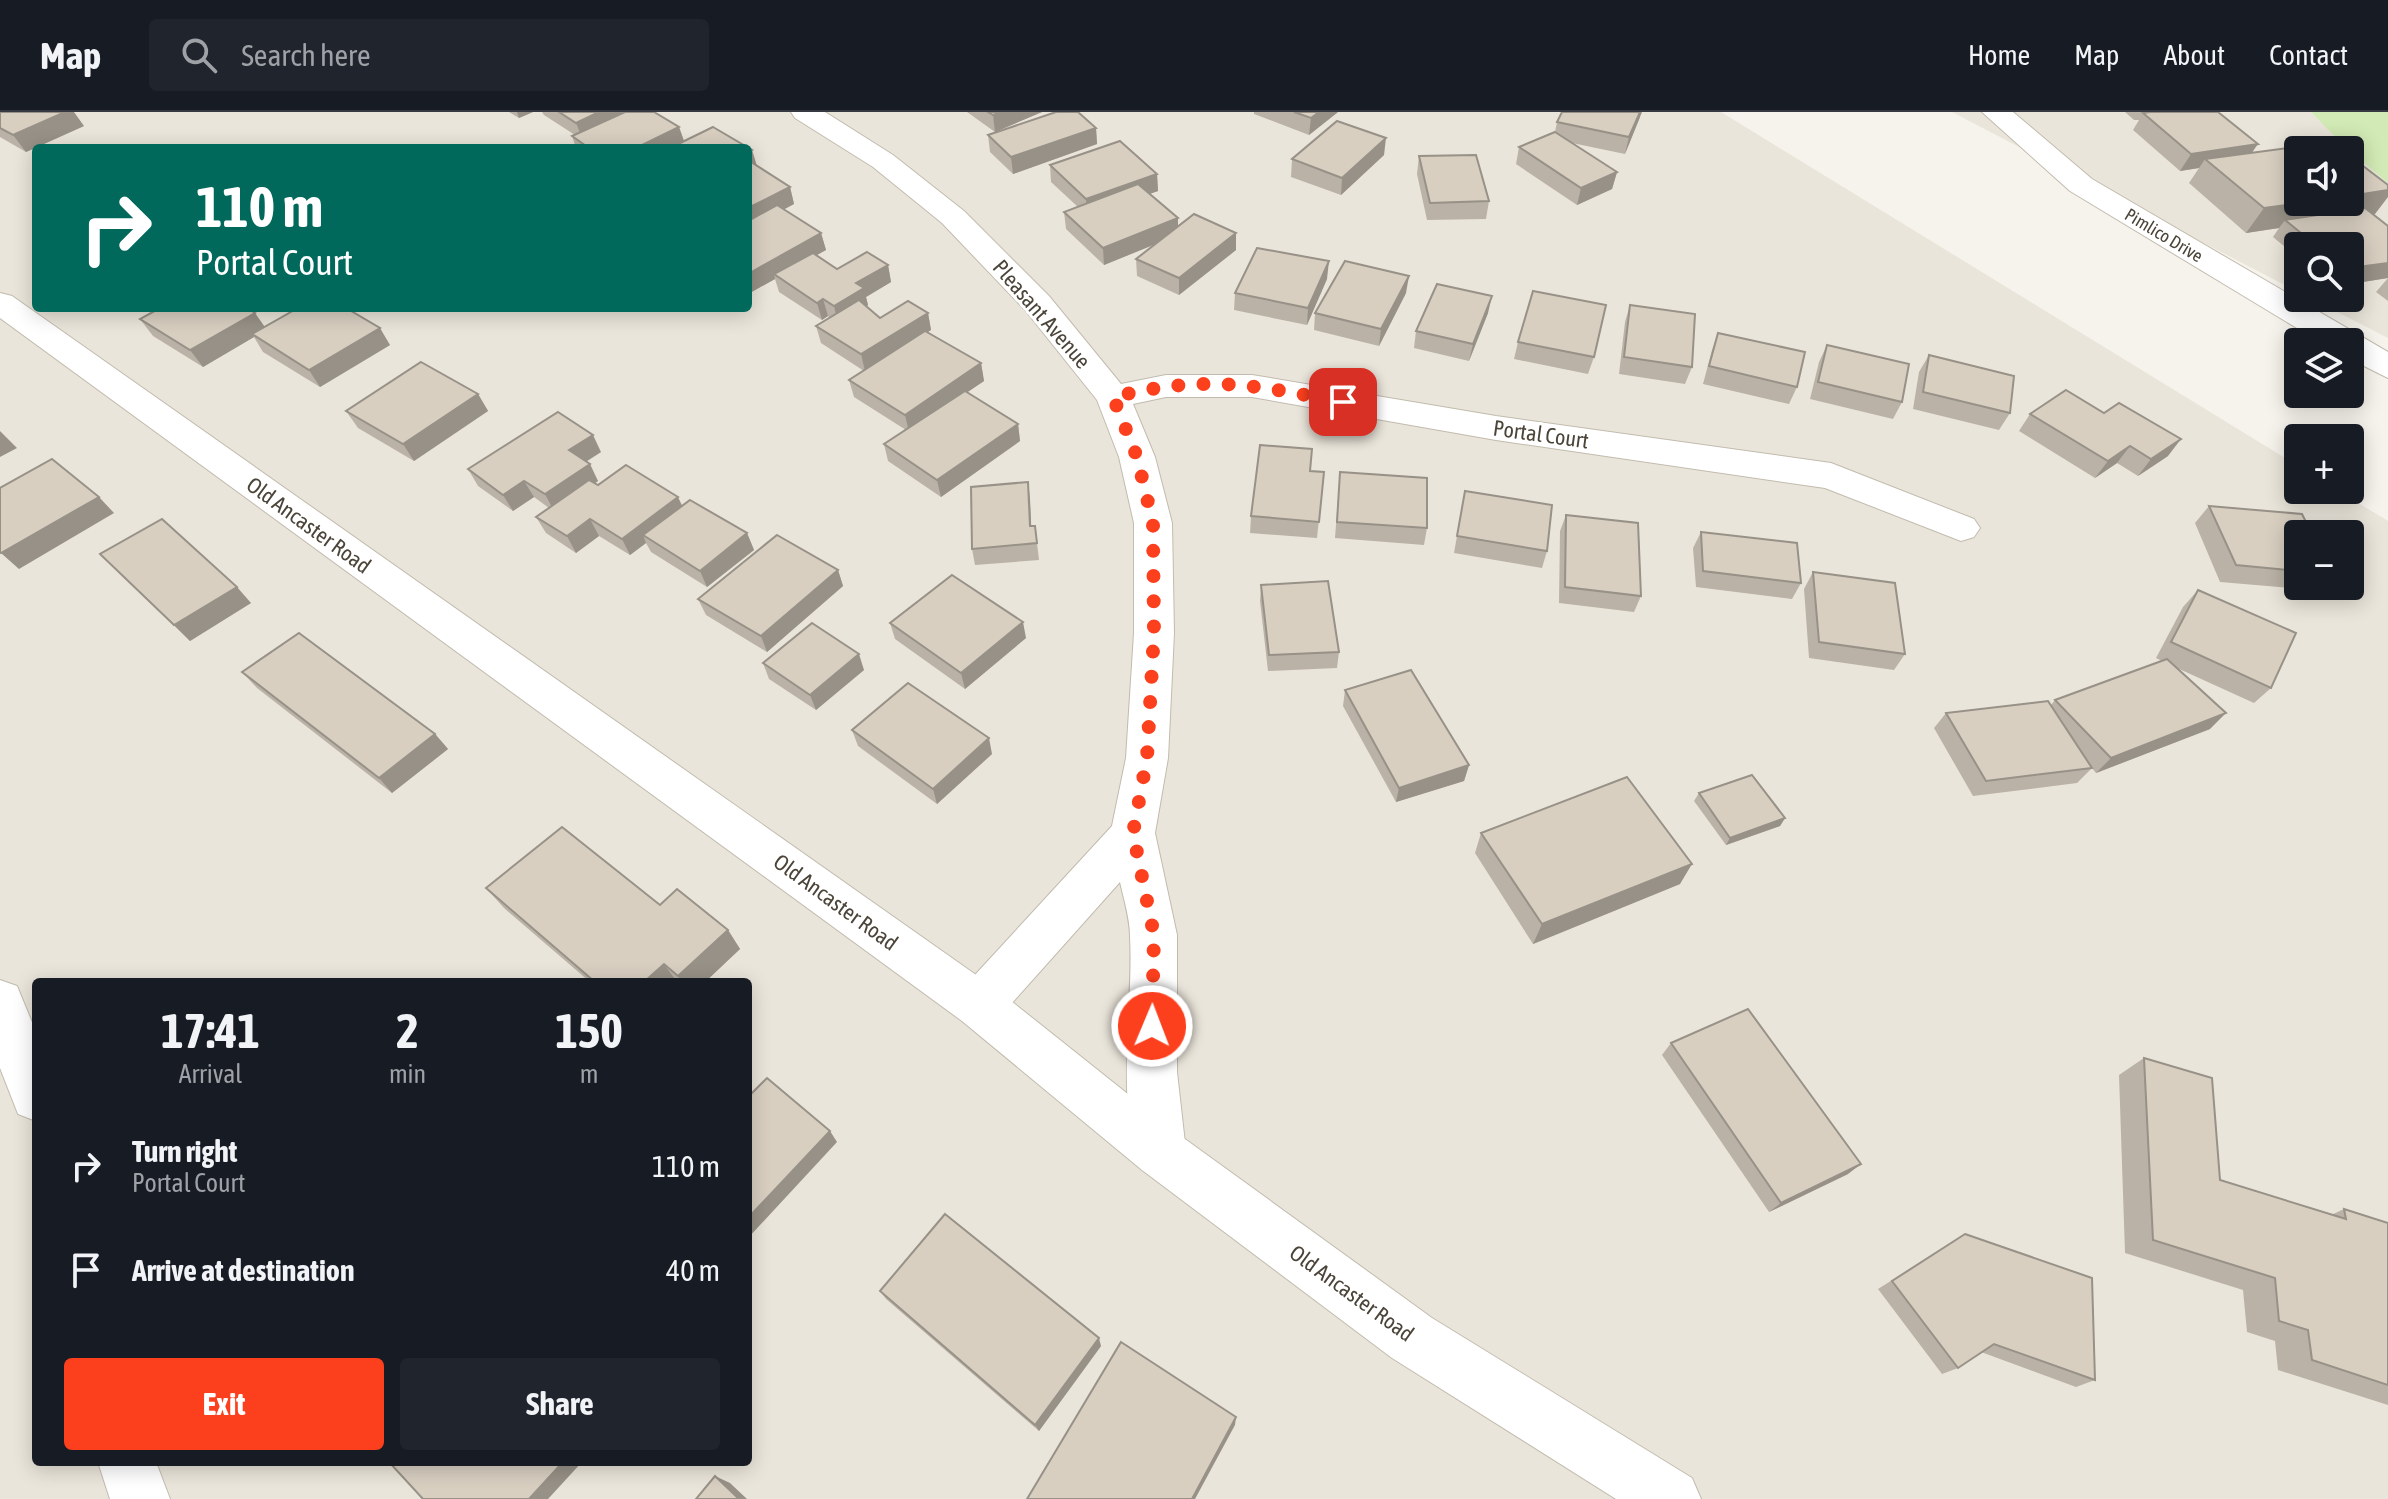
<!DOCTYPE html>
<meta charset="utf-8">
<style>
body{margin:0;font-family:"Asap Condensed",sans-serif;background:#20242c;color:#f1f3f6;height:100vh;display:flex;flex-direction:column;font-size:30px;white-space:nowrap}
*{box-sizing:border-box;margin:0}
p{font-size:26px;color:#9ea1a6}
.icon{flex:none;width:44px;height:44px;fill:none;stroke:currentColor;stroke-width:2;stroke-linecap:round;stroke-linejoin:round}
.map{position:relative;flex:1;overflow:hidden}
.drawer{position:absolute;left:32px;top:866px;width:720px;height:488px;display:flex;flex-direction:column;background:#171b24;border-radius:8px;box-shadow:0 4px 20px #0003}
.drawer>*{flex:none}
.top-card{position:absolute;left:32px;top:32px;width:720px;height:168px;border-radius:8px;box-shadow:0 4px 20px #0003;background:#00695c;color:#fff;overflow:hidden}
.tools{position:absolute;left:2284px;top:24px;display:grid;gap:16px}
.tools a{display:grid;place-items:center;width:80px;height:80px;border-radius:8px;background:#171b24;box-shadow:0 4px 20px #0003;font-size:40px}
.pin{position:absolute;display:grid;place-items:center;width:68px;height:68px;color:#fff;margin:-34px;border-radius:16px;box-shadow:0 4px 12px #0006}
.me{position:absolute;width:88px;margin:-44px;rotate:1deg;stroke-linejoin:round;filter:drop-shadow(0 0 6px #0008)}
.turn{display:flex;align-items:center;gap:28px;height:168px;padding:0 32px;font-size:36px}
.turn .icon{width:104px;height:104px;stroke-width:2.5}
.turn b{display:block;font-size:56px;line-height:68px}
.eta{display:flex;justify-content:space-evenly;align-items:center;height:136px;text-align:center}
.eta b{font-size:48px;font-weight:700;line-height:56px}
.cta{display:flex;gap:16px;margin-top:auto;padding:16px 32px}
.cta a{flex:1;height:92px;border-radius:8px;background:#fc3f1d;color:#fff;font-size:32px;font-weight:700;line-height:92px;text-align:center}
.cta a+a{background:#20242c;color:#f1f3f6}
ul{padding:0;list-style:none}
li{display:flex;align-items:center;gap:24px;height:104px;padding:0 32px}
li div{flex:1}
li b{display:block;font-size:30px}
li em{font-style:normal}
header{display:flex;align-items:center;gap:48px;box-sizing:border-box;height:112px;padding:0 40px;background:#171b24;border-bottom:2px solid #363941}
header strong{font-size:38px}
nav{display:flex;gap:44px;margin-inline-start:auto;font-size:28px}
.search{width:560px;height:72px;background:#20242c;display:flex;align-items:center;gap:20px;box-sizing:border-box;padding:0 28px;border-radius:8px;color:#9ea1a6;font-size:30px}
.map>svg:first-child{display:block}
.residential{fill:#eae5da;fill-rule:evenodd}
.green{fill:#d2eab5}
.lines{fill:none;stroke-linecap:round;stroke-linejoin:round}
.minor-casing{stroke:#c2bbae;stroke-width:2}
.tertiary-casing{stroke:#c2bbae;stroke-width:2}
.minor{fill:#fff;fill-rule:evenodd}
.tertiary{fill:#fff;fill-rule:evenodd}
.wall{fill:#bab2a6}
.shaded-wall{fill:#979187}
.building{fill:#d8cfc1;stroke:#979187;stroke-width:2}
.route{stroke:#fc3f1d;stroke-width:14;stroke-dasharray:0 25.2}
.labels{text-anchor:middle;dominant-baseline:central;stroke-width:6;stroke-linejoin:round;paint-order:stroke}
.far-street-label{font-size:18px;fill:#4b4439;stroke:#fff}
.street-label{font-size:22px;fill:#4b4439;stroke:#fff}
</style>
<header>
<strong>Map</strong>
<div class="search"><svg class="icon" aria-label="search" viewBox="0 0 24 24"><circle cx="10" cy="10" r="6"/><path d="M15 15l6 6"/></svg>Search here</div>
<nav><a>Home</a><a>Map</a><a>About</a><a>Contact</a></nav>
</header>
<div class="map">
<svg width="2388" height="1387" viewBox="0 0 2388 1387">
<rect width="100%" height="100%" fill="#f6f3ec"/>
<g class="residential">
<path d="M0,0H1721L2298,354V378H2337L2388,409V1387H0ZM36,36H748V196H36ZM2298,422H2350V474H2298ZM36,870H748V1350H36Z"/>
<polygon points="1952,0 2311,0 2349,38 2298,38 2298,90 2350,90 2350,39 2388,71 2388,226 2310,186 2350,186 2350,134 2298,134 2298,180"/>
</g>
<polygon class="green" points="2311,0 2388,0 2388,71 2345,35"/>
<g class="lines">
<g class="minor-casing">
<g id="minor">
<path d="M791,0H825L893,43L964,99L1049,184L1121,272L1166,263H1252L1496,304L1831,351L1974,407L1980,416L1974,425L1961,429L1825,376L1496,328L1252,285H1166L1133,292L1155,345L1172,411L1174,521L1168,646L1155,721L1177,823V960L1186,1040L1178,1058L1160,1065L1142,1058C1114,993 1134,895 1130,825C1130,807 1124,788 1120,770L996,909L979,915L962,909L955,893L962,877L1112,714L1126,646L1134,521V411L1119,345L1097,288L1025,198L942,111L873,55L795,6Z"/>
<polygon points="1982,0 2013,0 2092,67 2388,240 2388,266 2350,247 2350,230 2320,230 2070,79"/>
<polygon points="0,868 17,874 36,920 36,1009 18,1002 0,956"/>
<polygon points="98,1350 156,1350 170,1387 110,1387"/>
</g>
</g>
<g class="tertiary-casing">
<polygon id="tertiary" points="0,181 12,184 996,877 1178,1022 1432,1206 1692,1366 1701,1387 1616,1387 1392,1246 1142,1058 962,909 0,206"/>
</g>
<use href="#minor" class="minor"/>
<use href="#tertiary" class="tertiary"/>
</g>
<g class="wall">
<polygon points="0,0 84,14 26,40 0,25"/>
<polygon points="509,0 533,0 519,6"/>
<polygon points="542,0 654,0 679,15 684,29 713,15 752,38 757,54 790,75 794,92 783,98 821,121 826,138 816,143 837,157 867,140 888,153 891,170 866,185 868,193 866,195 880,206 908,189 928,201 931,218 928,220 981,251 984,269 967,280 1018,312 1020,329 941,385 888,349 884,332 906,318 854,285 849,268 864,259 821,231 816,214 830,206 828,204 822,208 779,180 775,167 748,182 748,36 576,36 572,24 575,23 544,3"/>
<polygon points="967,0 1042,0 995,20"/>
<polygon points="1254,0 1338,0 1309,23 1254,2"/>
<polygon points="2125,0 2218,0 2253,40 2375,102 2373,102 2388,114 2388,166 2350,172 2350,134 2298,134 2298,146 2273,125 2279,116 2246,121 2189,71 2199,56 2180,59 2133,18 2139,8 2134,8"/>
<polygon points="1640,5 1625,42 1572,31 1617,60 1612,77 1577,93 1516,52 1519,35 1555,20 1557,10"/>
<polygon points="1096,16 1097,32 1013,62 990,40 988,23"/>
<polygon points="1384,43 1341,83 1291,65 1292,47"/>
<polygon points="1419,44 1489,89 1486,107 1427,108 1417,62"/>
<polygon points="1050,53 1157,62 1158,79 1149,82 1178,115 1236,138 1179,183 1137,164 1136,147 1155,132 1104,153 1066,117 1064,100 1078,95 1051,70"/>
<polygon points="2388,166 2388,189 2376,180"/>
<polygon points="1327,167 1307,213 1234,198 1235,181"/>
<polygon points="1406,181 1379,234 1314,218 1315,201"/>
<polygon points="1630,193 1692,255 1685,272 1619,262 1625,210"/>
<polygon points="1488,201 1469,249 1414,236 1416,219"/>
<polygon points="140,207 265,215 390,233 320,275 263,240 254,225 203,255 153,224"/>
<polygon points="1718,221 1797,275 1789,292 1703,272 1712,238"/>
<polygon points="1518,230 1594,245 1588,262 1514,247"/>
<polygon points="1827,233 1902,290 1893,307 1810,287 1819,250"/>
<polygon points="1929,243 2010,301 1999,318 1913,297 1919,260"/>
<polygon points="478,282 488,299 414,349 358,316 346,299"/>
<polygon points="2030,302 2168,344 2138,364 2117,351 2095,366 2019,319"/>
<polygon points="601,340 586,350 598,369 595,371 598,373 682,394 747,421 754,438 707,475 651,440 646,431 630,443 599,424 576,441 546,421 536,405 549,396 534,385 513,399 478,374 468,357"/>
<polygon points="1310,359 1324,360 1317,426 1250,421 1251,404"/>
<polygon points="1340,360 1427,416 1424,433 1335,426"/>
<polygon points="1028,370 1031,414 1035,414 1039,448 975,453 972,437"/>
<polygon points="1465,379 1547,439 1542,456 1454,441"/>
<polygon points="2209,394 2298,422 2298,474 2318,474 2314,478 2220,470 2195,411"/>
<polygon points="1566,403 1641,484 1634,500 1559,491 1560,419"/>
<polygon points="1701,420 1801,471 1792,487 1696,475 1693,436"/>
<polygon points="100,442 251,491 190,529"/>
<polygon points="838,458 843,474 767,540 706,503 698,487"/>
<polygon points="1813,460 1905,542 1894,558 1809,546 1804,477"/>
<polygon points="1261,473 1339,540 1337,556 1268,559 1260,489"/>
<polygon points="2198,478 2271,576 2254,591 2177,556 2210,617 2096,661 2092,656 2077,671 1973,684 1934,616 1946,601 2051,593 2055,588 2162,549 2156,546 2183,495"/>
<polygon points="890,511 1026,526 965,577 895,527"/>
<polygon points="763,551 864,558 816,598 769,567"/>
<polygon points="242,560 435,622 448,637 392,681 257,576"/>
<polygon points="1345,578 1469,653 1464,669 1396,690 1343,594"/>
<polygon points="852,618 992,642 937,692 858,634"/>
<polygon points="1699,681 1785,706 1780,714 1726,733 1694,689"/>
<polygon points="1481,721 1680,772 1533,832 1475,741"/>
<polygon points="486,776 660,793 728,818 740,837 705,870 590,870 504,796"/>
<polygon points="1671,931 1848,1062 1769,1100 1662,943"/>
<polygon points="2144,946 2220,1068 2331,1103 2344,1097 2388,1111 2388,1293 2278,1258 2275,1229 2247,1220 2243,1178 2125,1141 2119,963"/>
<polygon points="1965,1122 2095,1268 2076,1275 1981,1240 1958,1256 1942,1262 1878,1177"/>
<polygon points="880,1179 1101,1234 1039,1319 886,1187"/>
</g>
<g class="shaded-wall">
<polygon points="65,0 74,0 84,14 26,40 13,23"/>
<polygon points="517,0 533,0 519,6"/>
<polygon points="599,0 640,0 583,28 576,11"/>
<polygon points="1001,0 1042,0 995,20 993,3"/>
<polygon points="1319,0 1338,0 1309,23 1311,6"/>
<polygon points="1640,0 1642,0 1640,5 1625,42 1629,25"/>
<polygon points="679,15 685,32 678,36 636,36"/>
<polygon points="1096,16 1097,32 1013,62 1011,45"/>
<polygon points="1386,26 1384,43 1341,83 1342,66"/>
<polygon points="2258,32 2246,49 2205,47 2199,56 2180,59 2191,42"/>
<polygon points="752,38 757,55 748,60 748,40"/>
<polygon points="1617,60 1612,77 1577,93 1581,76"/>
<polygon points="1157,62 1158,79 1087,104 1086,87"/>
<polygon points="790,75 794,92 748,116 748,96"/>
<polygon points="2388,78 2388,85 2375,102 2293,114 2285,108 2279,116 2246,121 2264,96 2307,90 2350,90 2350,84"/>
<polygon points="1178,106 1178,123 1104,153 1103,136"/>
<polygon points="821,121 826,138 778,165 774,162 775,167 748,182 748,162"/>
<polygon points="1236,121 1236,138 1179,183 1179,166"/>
<polygon points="1329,149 1327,167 1307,213 1308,196"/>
<polygon points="2388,151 2388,166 2350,172 2350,156"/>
<polygon points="888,153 891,170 866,185 868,193 838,211 834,194 856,171"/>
<polygon points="1409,164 1406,181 1379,234 1381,217"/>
<polygon points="1492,184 1488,201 1469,249 1473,232"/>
<polygon points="823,187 828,204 822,208 817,191"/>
<polygon points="255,201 267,218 252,222 254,225 203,255 190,238"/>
<polygon points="928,201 931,218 865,259 861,242"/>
<polygon points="380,216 390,233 320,275 309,258"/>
<polygon points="981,251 984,269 909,320 905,303"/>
<polygon points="478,282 488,299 414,349 403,332"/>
<polygon points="1018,312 1020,329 941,385 937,368"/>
<polygon points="0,319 17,336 0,345"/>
<polygon points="593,323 601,340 577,355 569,338"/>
<polygon points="2181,327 2168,344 2138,364 2151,347"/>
<polygon points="2130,334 2117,351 2095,366 2108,349"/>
<polygon points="590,352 598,369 554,399 545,382"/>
<polygon points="524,369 534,385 513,399 503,383"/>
<polygon points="1028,370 1030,387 1032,431 1030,414"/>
<polygon points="99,385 114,401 19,457 1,441"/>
<polygon points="678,385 686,402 643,423 646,431 630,443 622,427"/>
<polygon points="590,407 599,424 576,441 567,424"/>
<polygon points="747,421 754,438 707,475 700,459"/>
<polygon points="838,458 843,474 767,540 761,524"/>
<polygon points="237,475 251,491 190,529 174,513"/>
<polygon points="1023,510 1026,526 965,577 961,561"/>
<polygon points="859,542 864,558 816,598 810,583"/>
<polygon points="2226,601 2210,617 2096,661 2111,646"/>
<polygon points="435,622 448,637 392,681 379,666"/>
<polygon points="989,626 992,642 937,692 933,677"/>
<polygon points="1469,653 1464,669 1396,690 1399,676"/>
<polygon points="1785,706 1780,714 1726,733 1730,726"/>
<polygon points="1692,752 1680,772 1533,832 1542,812"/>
<polygon points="728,818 740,837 705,870 682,870 678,864"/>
<polygon points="664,852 677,870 644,870"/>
<polygon points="830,1019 837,1030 748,1126 748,1106"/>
<polygon points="1861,1052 1848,1062 1769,1100 1781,1091"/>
<polygon points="1099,1226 1101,1234 1039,1319 1035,1313"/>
<polygon points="1236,1305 1235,1313 1195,1387 1192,1387"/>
<polygon points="563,1350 582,1350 548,1387 529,1387"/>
<polygon points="715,1364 730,1371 747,1387 739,1387"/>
</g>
<g class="building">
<polygon points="0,0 65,0 13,23 0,16"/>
<polygon points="559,0 599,0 576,11"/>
<polygon points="625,0 654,0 679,15 636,36 589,36 572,24"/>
<polygon points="988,0 1001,0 993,3"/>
<polygon points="1056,0 1078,0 1096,16 1011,45 988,23"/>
<polygon points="1294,0 1319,0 1311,6"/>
<polygon points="1562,0 1640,0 1629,25 1557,10"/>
<polygon points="2151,0 2218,0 2258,32 2191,42 2143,1"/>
<polygon points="1337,9 1386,26 1342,66 1292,47"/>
<polygon points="713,15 752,38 748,40 748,36 670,36"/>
<polygon points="1555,20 1617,60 1581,76 1519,35"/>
<polygon points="1120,29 1157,62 1086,87 1050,53"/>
<polygon points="2332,30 2343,38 2298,38 2298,90 2307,90 2264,96 2205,47"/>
<polygon points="1476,43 1489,89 1430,91 1419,44"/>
<polygon points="2350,44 2388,73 2388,78 2350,84"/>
<polygon points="748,48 790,75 748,96"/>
<polygon points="1138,72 1178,106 1103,136 1064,100"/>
<polygon points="777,93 821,121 748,162 748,109"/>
<polygon points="2365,96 2388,114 2388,151 2350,156 2350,134 2317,134 2285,108"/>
<polygon points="1194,102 1236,121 1179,166 1136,147"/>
<polygon points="1257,136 1329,149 1308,196 1235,181"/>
<polygon points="867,140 888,153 856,171 864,176 834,194 823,187 817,191 774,162 813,141 837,157"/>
<polygon points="1345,149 1409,164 1381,217 1315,201"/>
<polygon points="1437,172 1492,184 1473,232 1416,219"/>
<polygon points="1533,179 1606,193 1594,245 1518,230"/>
<polygon points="859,188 880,206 908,189 928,201 861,242 816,214"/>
<polygon points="1630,193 1695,202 1692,255 1624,245"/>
<polygon points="160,196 247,196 255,201 190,238 140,207"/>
<polygon points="298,196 346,196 380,216 309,258 252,222"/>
<polygon points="925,219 981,251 905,303 849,268"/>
<polygon points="1718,221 1805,240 1797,275 1709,254"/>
<polygon points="1827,233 1909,252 1902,290 1818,270"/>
<polygon points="1929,243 2014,264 2010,301 1923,280"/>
<polygon points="421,250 478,282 403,332 346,299"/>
<polygon points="2066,278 2104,301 2119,291 2181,327 2151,347 2130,334 2108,349 2030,302"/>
<polygon points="965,279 1018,312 937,368 884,332"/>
<polygon points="558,300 593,323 569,338 590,352 545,382 524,369 503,383 468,357"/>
<polygon points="1260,333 1312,337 1310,359 1324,360 1319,410 1251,404"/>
<polygon points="52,347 99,385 1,441 0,440 0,376"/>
<polygon points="626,353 678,385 622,427 590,407 567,424 536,405 589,368 598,373"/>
<polygon points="1340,360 1427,366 1427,416 1337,410"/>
<polygon points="1028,370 1030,414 1035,414 1037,431 972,437 971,375"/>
<polygon points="1465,379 1552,393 1547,439 1457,424"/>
<polygon points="690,388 747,421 700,459 643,423"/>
<polygon points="2209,394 2302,402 2312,422 2298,422 2298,459 2236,453"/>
<polygon points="1566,403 1638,411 1641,484 1565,475"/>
<polygon points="162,407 237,475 174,513 100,442"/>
<polygon points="1701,420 1797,431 1801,471 1703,459"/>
<polygon points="777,423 838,458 761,524 698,487"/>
<polygon points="1813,460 1895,471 1905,542 1819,530"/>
<polygon points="952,463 1023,510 961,561 890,511"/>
<polygon points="1328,469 1339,540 1269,543 1261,473"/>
<polygon points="2198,478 2296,521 2271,576 2171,530"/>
<polygon points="812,511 859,542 810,583 763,551"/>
<polygon points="299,521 435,622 379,666 242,560"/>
<polygon points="2167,547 2226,601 2111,646 2055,588"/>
<polygon points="1411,558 1469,653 1399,676 1345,578"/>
<polygon points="908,571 989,626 933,677 852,618"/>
<polygon points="2048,589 2092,656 1986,669 1946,601"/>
<polygon points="1752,663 1785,706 1730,726 1699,681"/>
<polygon points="1627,665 1692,752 1542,812 1481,721"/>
<polygon points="562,715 660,793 677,777 728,818 678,864 664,852 644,870 595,870 486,776"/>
<polygon points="1748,897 1861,1052 1781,1091 1671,931"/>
<polygon points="2144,946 2212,966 2220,1068 2346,1107 2344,1097 2388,1111 2388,1273 2312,1248 2308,1218 2279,1209 2275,1166 2153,1128"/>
<polygon points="767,966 830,1019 748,1106 748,985"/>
<polygon points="945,1102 1099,1226 1035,1313 880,1179"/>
<polygon points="1965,1122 2092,1166 2095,1268 1994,1232 1958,1256 1892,1169"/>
<polygon points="1121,1230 1236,1305 1192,1387 1027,1387"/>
<polygon points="389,1350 563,1350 529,1387 423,1387"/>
<polygon points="715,1364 739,1387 696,1387"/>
</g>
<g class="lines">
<path class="route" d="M1152,914L1154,823L1133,721L1147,646L1154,521L1153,411L1137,345L1113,285C1144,278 1174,272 1206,272C1252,271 1298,282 1343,290"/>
</g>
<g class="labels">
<g class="far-street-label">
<text transform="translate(2164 123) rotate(31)">Pimlico Drive</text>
</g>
<g class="street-label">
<text transform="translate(1042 202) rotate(49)">Pleasant Avenue</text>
<text transform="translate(1541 322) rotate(8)">Portal Court</text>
<text transform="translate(309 413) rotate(36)">Old Ancaster Road</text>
<text transform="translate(836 790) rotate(36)">Old Ancaster Road</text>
<text transform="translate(1352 1181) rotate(36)">Old Ancaster Road</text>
</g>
</g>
</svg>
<div class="tools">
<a><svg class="icon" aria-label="sound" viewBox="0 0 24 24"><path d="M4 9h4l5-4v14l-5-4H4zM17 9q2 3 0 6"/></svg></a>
<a><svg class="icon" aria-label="search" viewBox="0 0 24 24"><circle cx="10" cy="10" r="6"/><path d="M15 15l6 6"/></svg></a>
<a><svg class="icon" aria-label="layers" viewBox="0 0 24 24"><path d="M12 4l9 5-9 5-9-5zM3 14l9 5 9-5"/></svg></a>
<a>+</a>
<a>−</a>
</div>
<div class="pin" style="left:1343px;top:290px;background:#d93025"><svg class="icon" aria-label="arrive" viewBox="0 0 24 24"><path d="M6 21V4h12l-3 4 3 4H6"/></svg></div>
<svg class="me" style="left:1152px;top:914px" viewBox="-20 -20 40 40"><circle r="17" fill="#fc3f1d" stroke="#fff" stroke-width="3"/><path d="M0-11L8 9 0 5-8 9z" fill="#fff"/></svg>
<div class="top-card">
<div class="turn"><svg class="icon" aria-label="right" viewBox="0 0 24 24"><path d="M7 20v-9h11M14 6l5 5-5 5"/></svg><div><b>110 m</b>Portal Court</div></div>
</div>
<section class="drawer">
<div class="eta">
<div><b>17:41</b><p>Arrival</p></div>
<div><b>2</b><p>min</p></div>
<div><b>150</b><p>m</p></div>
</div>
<ul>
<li><svg class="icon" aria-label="right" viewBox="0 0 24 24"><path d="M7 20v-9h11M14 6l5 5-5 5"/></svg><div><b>Turn right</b><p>Portal Court</p></div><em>110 m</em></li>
<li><svg class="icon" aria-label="arrive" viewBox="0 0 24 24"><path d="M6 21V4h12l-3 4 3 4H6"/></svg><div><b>Arrive at destination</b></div><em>40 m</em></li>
</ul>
<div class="cta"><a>Exit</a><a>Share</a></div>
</section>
</div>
